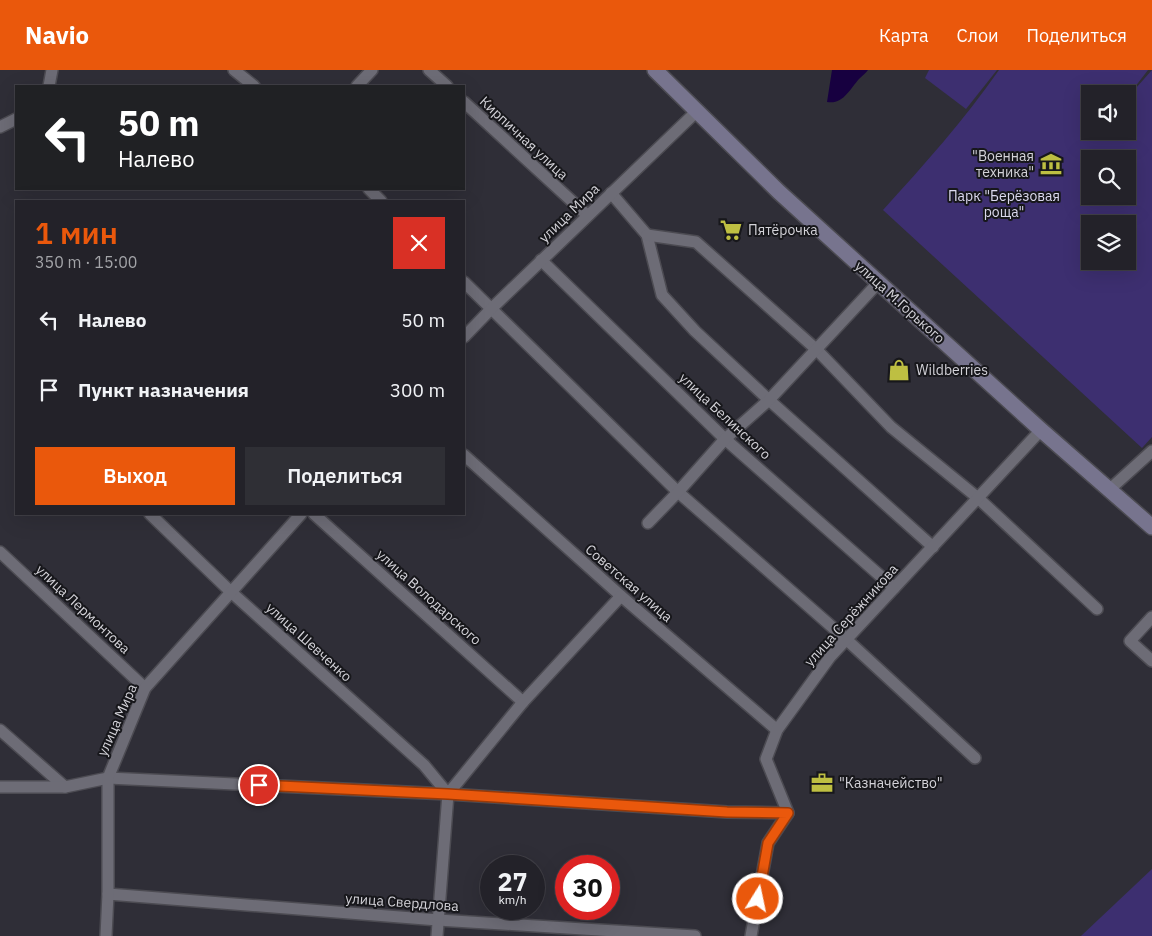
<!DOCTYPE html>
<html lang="ru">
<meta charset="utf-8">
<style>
body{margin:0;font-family:"IBM Plex Sans",sans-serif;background:#2f2f35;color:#f1f3f6;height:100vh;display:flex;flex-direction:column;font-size:19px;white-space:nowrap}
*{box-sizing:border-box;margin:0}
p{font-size:16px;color:#a3a4a8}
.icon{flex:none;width:28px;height:28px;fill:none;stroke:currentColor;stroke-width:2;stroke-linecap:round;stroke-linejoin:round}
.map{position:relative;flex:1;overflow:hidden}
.drawer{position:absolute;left:15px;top:130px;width:450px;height:315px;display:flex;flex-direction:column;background:#232229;border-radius:0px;box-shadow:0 5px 20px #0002,0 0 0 1px #403f46}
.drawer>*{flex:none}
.top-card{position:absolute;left:15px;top:15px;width:450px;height:105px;border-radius:0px;box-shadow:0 5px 20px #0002,0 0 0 1px #403f46;background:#202124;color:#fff;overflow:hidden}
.buttons{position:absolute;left:1081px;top:15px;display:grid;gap:10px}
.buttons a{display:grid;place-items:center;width:55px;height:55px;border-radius:0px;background:#232229;box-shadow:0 5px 20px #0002,0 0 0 1px #403f46;font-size:25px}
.speed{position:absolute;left:480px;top:785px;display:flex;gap:10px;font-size:25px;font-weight:700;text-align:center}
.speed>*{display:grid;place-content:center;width:65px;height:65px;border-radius:50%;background:#232229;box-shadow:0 5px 20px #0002,0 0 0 1px #403f46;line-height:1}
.speed small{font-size:12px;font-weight:400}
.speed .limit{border:8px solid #d22;background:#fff;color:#111}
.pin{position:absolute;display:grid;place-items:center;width:42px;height:42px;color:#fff;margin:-21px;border:2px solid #fff;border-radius:50%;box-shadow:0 1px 5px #0007}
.me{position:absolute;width:55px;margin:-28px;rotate:10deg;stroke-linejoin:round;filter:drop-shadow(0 0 4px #0008)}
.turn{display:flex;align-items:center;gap:18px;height:105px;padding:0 20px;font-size:22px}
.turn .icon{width:65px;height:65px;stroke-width:2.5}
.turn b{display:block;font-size:35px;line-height:42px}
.round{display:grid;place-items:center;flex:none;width:52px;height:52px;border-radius:0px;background:#2f2f35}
.overview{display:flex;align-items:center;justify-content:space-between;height:85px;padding:0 20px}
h1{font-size:30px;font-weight:600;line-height:38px;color:#ea580c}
.cta{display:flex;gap:10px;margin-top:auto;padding:10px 20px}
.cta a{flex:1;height:58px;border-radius:0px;background:#ea580c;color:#fff;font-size:20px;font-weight:600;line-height:58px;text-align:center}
.cta a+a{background:#2f2f35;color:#f1f3f6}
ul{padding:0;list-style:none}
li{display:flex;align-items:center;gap:15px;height:70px;padding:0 20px}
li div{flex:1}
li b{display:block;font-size:19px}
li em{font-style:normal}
header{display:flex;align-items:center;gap:30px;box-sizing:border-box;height:70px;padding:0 25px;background:#ea580c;color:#fff}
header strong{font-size:24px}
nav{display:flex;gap:28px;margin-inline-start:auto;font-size:18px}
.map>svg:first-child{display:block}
.green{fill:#3d2f70;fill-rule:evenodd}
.water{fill:#170040}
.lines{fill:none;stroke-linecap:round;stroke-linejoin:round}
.street-casing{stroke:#4c4b52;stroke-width:14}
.secondary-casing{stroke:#4c4b52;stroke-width:18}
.street{stroke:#6d6c76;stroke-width:11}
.secondary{stroke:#77748e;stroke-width:15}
.route-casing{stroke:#983908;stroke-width:12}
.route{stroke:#ea580c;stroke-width:9}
.labels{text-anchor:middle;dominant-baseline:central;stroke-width:4;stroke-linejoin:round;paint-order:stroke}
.street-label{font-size:14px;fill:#d3d2d8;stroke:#17171b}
.poi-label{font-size:14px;fill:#d3d2d8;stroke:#17171b;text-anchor:start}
.park-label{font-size:14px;fill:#dbd9ee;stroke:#17171b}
</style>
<header>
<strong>Navio</strong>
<nav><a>Карта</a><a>Слои</a><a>Поделиться</a></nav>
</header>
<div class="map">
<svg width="1152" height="866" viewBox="0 0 1152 866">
<rect width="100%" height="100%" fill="#2f2e37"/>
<g class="green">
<polygon points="929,0 997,0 966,39 925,8"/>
<path d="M999,0H1148L1128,26V24H1090V61H1128V27L1152,0V367L1142,378L883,140C924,95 964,50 999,0ZM1090,89H1128V126H1090ZM1090,154H1128V191H1090Z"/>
<polygon points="1152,799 1152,866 1081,866"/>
</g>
<path class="water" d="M832,0H868C866,3 862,6 859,9C850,19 843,35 827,32Z"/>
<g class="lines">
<g class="street-casing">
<g id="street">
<polyline points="234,0 254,16"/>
<polyline points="429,0 447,16"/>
<polyline points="49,16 52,0"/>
<polyline points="357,16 372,0"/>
<polyline points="464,32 587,145"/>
<polyline points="0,57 16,49"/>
<polyline points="369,119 381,131"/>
<polyline points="611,123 647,165 662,225 695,261 769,330 933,477"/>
<polyline points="647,165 696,172 817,280 891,357 978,428 1097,539"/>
<polyline points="541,190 725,369 894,518"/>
<polyline points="464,212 678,422 847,570 975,688"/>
<polyline points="464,267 491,239 696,42"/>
<polyline points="464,385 621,526 777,660"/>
<polyline points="1109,420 1152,381"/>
<polyline points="150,444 231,522 424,695 448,724"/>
<polyline points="314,444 523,632"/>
<polyline points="648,453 678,422 725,369 769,330 878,213"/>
<polyline points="0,482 145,618"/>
<polyline points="1152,547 1130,571 1152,591"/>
<polyline points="0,660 65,717"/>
<polyline points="0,717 65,717 108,708 448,724 727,742 788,743"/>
<polyline points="108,824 438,850 695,866"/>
<polyline points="106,866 108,824 108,708 145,618 301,444"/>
<polyline points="437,866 448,724 523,632 621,526"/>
<polyline points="751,866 768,773 788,743 766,689 777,660 830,587 1041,360"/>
</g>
</g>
<g class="secondary-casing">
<polyline id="secondary" points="655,0 779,122 1041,360 1152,457"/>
</g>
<use href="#street" class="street"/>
<use href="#secondary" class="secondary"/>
</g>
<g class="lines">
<g class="route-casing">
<polyline id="route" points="259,715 448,724 727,742 788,743 768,773 758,829"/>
</g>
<use href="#route" class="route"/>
</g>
<defs>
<g id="museum-bare" transform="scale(1.725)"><path d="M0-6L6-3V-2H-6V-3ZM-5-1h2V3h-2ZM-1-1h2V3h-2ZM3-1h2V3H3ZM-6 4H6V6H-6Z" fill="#bebf42" stroke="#17171b" stroke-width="2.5" paint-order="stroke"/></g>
<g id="supermarket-bare" transform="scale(1.725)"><path d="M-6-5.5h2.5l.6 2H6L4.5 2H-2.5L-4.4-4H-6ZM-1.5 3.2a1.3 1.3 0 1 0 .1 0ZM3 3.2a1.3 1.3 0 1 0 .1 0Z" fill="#bebf42" stroke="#17171b" stroke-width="2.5" paint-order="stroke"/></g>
<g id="shop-bare" transform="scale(1.725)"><path d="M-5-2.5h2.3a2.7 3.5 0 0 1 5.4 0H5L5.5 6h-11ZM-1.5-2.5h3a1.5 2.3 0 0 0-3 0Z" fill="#bebf42" stroke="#17171b" stroke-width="2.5" paint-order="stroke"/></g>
<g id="office-bare" transform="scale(1.725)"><path d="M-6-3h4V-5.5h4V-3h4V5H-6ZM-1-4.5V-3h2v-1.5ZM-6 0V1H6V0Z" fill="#bebf42" stroke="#17171b" stroke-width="2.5" paint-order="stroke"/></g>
</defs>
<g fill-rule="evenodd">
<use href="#museum-bare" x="1051" y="94"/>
<use href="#supermarket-bare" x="731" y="160"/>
<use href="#shop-bare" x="899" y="300"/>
<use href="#office-bare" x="822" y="713"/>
</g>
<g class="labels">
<g class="street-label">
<text transform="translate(524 68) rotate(43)">Кирпичная улица</text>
<text transform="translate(569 143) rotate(-44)">улица Мира</text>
<text transform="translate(900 232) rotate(42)">улица М.Горького</text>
<text transform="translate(725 346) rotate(43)">улица Белинского</text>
<text transform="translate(629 513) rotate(41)">Советская улица</text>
<text transform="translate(429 527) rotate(42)">улица Володарского</text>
<text transform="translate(83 539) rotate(43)">улица Лермонтова</text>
<text transform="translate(851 545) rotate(-48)">улица Серёжникова</text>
<text transform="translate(309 572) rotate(42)">улица Шевченко</text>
<text transform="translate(117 650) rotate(-66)">улица Мира</text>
<text transform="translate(402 832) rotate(4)">улица Свердлова</text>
</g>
<g class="poi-label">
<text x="1034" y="86" text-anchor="end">"Военная<tspan x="1034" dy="16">техника"</tspan></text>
<text x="748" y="160">Пятёрочка</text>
<text x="916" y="300">Wildberries</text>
<text x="839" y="713">"Казначейство"</text>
</g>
<g class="park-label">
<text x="1004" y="126">Парк "Берёзовая<tspan x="1004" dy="16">роща"</tspan></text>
</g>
</g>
</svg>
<div class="buttons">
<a><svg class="icon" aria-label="sound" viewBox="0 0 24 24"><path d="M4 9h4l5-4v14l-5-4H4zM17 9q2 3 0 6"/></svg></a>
<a><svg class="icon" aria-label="search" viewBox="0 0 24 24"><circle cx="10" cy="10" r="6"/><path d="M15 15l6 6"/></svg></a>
<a><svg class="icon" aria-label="layers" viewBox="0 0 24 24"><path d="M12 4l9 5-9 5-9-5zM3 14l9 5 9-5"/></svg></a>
</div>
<div class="speed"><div>27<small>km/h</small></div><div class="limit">30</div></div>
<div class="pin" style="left:259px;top:715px;background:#d93025"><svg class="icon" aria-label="arrive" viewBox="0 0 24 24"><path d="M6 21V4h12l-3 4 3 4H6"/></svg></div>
<svg class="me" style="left:758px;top:829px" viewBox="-20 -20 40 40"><circle r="17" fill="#ea580c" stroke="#fff" stroke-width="3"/><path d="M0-11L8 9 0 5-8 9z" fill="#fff"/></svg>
<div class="top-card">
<div class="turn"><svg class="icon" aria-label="left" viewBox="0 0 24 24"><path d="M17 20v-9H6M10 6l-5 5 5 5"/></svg><div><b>50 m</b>Налево</div></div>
</div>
<section class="drawer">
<div class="overview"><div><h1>1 мин</h1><p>350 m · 15:00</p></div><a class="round" style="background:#d93025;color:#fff"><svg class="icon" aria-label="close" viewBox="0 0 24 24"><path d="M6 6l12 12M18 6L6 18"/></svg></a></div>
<ul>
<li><svg class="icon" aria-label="left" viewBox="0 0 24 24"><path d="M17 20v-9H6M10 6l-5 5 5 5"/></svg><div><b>Налево</b></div><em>50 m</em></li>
<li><svg class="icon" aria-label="arrive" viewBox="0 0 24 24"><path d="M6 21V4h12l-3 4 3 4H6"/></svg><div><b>Пункт назначения</b></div><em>300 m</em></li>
</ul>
<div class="cta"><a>Выход</a><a>Поделиться</a></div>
</section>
</div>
